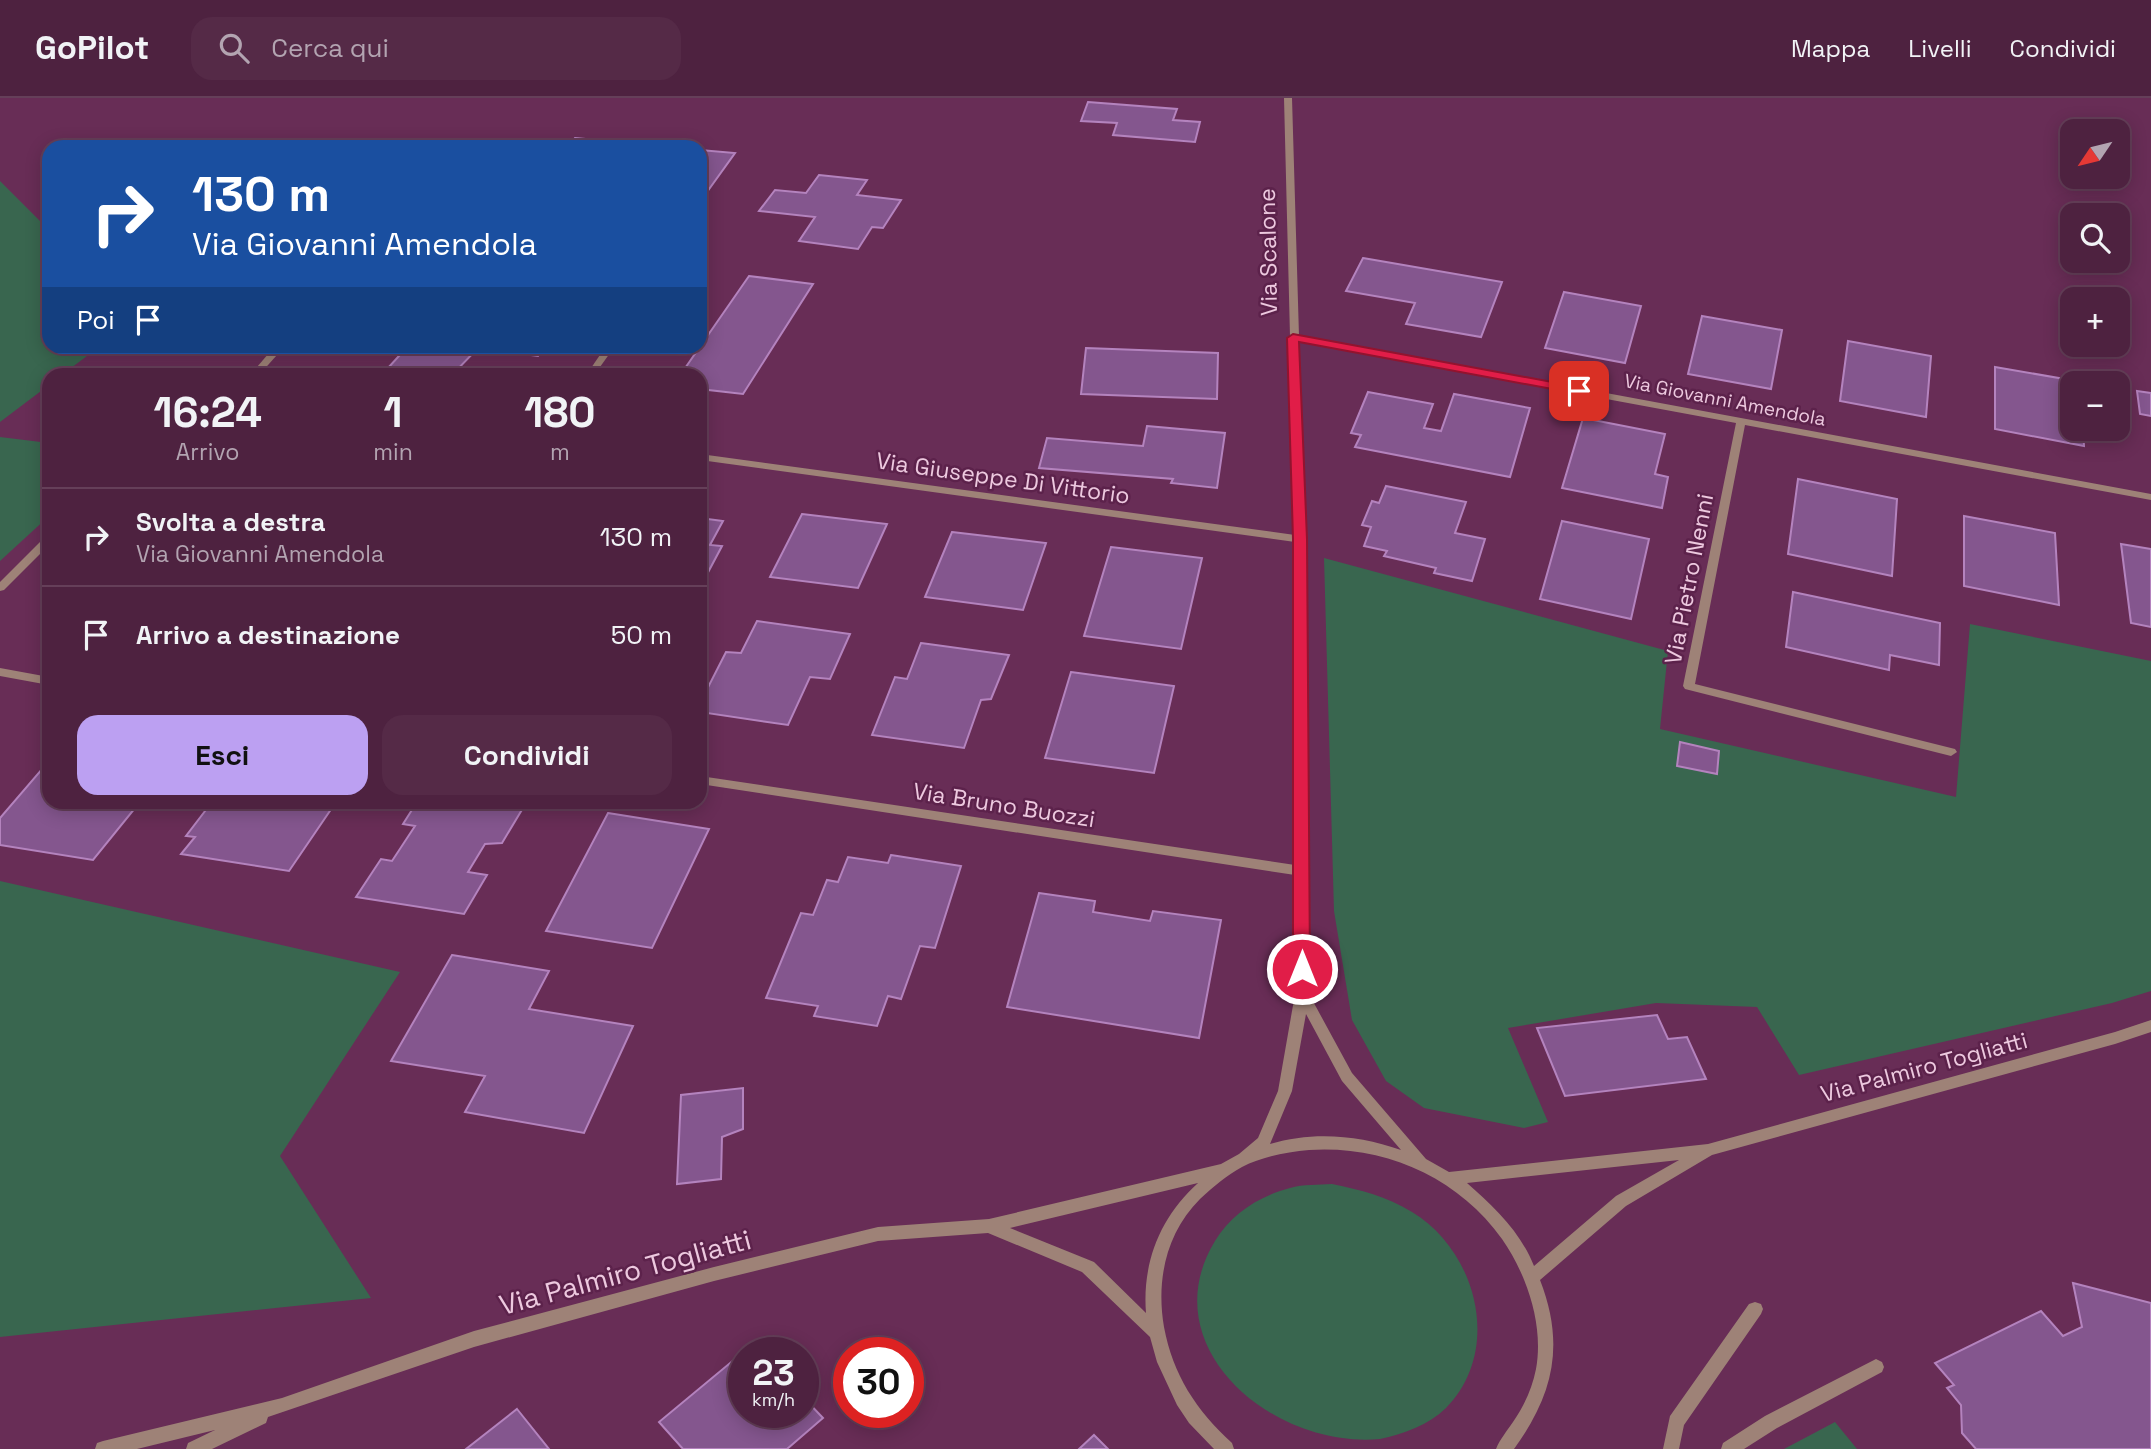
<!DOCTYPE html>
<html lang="it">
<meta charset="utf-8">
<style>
body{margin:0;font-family:"Space Grotesk",sans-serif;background:#552a47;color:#f1f3f6;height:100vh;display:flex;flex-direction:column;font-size:26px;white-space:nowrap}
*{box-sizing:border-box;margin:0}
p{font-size:23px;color:#b3a4b1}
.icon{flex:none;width:38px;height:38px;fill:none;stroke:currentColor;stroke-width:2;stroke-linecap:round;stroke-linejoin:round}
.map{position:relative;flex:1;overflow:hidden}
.side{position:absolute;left:42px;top:270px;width:665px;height:441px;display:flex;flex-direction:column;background:#4e2240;border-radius:21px;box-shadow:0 4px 18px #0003,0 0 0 2px #653f59}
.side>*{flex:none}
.hud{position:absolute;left:42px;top:42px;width:665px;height:214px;border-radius:21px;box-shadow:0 4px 18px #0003,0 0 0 2px #653f59;background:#1a4fa0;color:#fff;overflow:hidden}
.needle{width:46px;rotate:235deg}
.tools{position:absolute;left:2060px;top:21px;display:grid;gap:14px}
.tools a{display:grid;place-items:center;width:70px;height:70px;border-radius:14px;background:#4e2240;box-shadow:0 4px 18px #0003,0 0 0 2px #653f59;font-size:35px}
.speed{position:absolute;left:728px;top:1239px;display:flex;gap:14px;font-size:35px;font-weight:700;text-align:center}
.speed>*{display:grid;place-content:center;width:91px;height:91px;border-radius:50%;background:#4e2240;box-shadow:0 4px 18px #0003,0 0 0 2px #653f59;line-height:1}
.speed small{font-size:18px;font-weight:400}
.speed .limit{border:10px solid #d22;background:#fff;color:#111}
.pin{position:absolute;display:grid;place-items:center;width:60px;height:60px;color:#fff;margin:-30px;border-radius:14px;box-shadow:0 4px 10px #0006}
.me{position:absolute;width:77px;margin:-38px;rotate:0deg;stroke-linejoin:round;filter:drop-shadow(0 0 5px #0008)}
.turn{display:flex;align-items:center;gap:24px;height:147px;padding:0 35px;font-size:32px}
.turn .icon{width:91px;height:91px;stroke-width:2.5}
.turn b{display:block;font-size:49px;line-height:60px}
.then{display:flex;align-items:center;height:66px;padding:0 35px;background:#0003;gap:14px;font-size:26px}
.eta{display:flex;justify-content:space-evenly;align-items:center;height:119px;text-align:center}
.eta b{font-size:42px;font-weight:700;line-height:49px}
.action{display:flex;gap:14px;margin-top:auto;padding:14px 35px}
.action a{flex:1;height:80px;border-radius:21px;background:#bca0f2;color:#111;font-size:28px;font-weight:700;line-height:80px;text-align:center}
.action a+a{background:#552a47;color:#f1f3f6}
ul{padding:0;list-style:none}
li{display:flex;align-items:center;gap:21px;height:98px;padding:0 35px;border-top:2px solid #653f59}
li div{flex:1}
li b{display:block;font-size:26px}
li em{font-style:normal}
header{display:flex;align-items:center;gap:42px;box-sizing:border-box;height:98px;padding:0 35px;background:#4e2240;border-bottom:2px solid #653f59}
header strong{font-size:33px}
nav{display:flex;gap:38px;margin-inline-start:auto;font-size:24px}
.search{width:490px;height:63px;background:#552a47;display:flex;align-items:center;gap:18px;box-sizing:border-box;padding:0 24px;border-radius:21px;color:#b3a4b1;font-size:26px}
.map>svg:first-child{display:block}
.green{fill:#39664f}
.building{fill:#84568e;stroke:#b483be;stroke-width:2}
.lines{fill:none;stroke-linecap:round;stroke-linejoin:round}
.minor{fill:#9e8277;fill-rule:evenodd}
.route{fill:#e11d48;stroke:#92132f;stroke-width:2}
.labels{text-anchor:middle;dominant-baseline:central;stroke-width:5;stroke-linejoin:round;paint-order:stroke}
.far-street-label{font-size:19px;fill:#edc9df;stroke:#5c224b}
.street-label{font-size:23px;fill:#edc9df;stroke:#5c224b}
.near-street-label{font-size:28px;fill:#edc9df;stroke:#5c224b}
</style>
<header>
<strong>GoPilot</strong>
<div class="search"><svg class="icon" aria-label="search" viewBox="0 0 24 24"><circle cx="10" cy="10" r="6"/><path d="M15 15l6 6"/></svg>Cerca qui</div>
<nav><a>Mappa</a><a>Livelli</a><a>Condividi</a></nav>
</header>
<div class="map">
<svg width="2151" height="1351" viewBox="0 0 2151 1351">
<rect width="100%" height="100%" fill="#682d56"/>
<g class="green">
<polygon points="0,83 49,132 49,248 99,249 63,276 49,276 49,287 0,324"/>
<polygon points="0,339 49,345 49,418 0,463"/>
<polygon points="1324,460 1668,553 1660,631 1956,699 1970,526 2151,563 2151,893 2112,905 1799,977 1757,909 1656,905 1508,930 1548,1024 1524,1030 1424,1010 1386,983 1352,922 1334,813"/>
<polygon points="0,783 400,874 280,1058 371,1200 0,1239"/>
<path d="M1332,1086C1361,1092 1386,1098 1412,1114C1477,1153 1503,1252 1446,1310C1429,1327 1403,1336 1380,1341C1272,1351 1151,1248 1215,1143C1231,1116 1259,1098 1290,1090C1303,1086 1319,1087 1332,1086Z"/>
<polygon points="1835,1324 1857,1351 1784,1351"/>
</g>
<g class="building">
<polygon points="1088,4 1177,11 1173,22 1200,24 1195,44 1113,37 1117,25 1081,23"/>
<polygon points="575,40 672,49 567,49"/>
<polygon points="700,52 735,55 707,94 700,94"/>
<polygon points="819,77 867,82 857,97 901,102 883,130 872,129 858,151 799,143 815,119 759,113 775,92 806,95"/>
<polygon points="1363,160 1502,184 1481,239 1406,226 1415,205 1346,193"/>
<polygon points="749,178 813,186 743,296 700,291 700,276 681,276"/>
<polygon points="1564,194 1641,208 1625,265 1545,250"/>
<polygon points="1702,218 1782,232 1771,291 1688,276"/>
<polygon points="1848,243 1931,258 1926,319 1840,303"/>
<polygon points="408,248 546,248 538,258 478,250 453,276 388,270"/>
<polygon points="1086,250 1218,255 1217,301 1081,296"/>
<polygon points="1995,269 2082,284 2072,285 2072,331 2083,331 2084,348 1995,331"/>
<polygon points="2137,293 2151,295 2151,318 2140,316"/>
<polygon points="1368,294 1433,306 1424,330 1441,333 1454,296 1530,310 1510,379 1355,349 1361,337 1351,335"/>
<polygon points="1583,320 1665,336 1655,376 1668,379 1662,410 1562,390"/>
<polygon points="1147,328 1225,335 1217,390 1171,385 1173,381 1039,370 1047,340 1143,348"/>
<polygon points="1798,381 1897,401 1892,478 1788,456"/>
<polygon points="1386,388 1466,404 1455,435 1485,441 1472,483 1434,475 1436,470 1384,458 1387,453 1364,448 1371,429 1362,427 1372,403 1379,405"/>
<polygon points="802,416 887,426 858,490 770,479"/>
<polygon points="1964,418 2055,435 2059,507 1964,488"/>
<polygon points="700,420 723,423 710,447 722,448 705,480 700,479"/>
<polygon points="1562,423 1649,441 1631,521 1540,501"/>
<polygon points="952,434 1046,445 1023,512 925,499"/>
<polygon points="2121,446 2151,451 2151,529 2131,525"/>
<polygon points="1111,449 1202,460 1181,551 1084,538"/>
<polygon points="1793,494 1940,525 1939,567 1890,557 1889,572 1786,549"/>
<polygon points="757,523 850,536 830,581 810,579 788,627 700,614 700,605 726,554 741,555"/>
<polygon points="921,545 1009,557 991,601 981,602 964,650 872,637 895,579 907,581"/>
<polygon points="1071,574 1174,588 1154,675 1045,660"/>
<polygon points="1680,644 1719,653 1717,676 1677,668"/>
<polygon points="49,663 49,704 140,704 93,762 0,747 0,720"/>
<polygon points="212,704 336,704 289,773 181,756 195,739 186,738"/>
<polygon points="417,704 482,704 523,710 502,745 485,746 468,774 487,777 464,816 356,799 381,761 392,763 415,728 403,726"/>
<polygon points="608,715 709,731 652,850 546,833"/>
<polygon points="891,757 961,768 935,850 920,848 901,901 888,898 877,928 814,918 818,908 766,900 801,815 813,817 827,782 838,784 848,759 888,765"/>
<polygon points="1039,795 1095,803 1093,814 1150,823 1153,813 1221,822 1199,940 1007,909"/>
<polygon points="452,857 549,873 529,911 633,928 584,1035 465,1014 485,978 391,963"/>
<polygon points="1657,917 1668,941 1687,939 1706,981 1565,998 1537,930"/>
<polygon points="743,990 743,1031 722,1039 721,1081 677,1086 681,997"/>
<polygon points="2073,1185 2151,1205 2151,1351 1976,1351 1962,1335 1961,1307 1947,1290 1954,1287 1935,1265 2041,1213 2063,1238 2082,1229"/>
<polygon points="753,1246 762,1255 744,1255 744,1314 803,1314 803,1299 823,1320 787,1351 683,1351 659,1324"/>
<polygon points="517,1311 549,1351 466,1351"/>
<polygon points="1094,1337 1108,1351 1079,1351"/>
</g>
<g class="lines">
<g class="minor">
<path d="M1284,0H1292L1299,238L2151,396V402L1745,327L1695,586L1955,651L1957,654L1951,658L1685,591L1683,588L1736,325L1299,244L1305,441L1309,896L1352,975L1426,1061L1449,1074L1708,1046L2115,934L2151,922V934L2115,946L1712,1057L1626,1108L1540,1182C1565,1246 1554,1296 1514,1351H1496C1500,1341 1507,1333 1513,1324C1524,1308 1532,1291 1536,1271C1544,1227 1527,1177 1502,1141C1458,1079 1384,1047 1309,1052C1286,1054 1262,1059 1242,1069C1227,1077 1213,1089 1200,1101C1166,1135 1156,1182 1164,1229C1173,1277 1196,1312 1232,1345L1234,1351H1214L1189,1325L1177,1307L1157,1264L1150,1239L1082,1174L988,1135L878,1143L714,1183L474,1249L268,1319L266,1325L212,1351H186L188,1345L215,1332L137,1351H95L97,1345L103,1343L282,1300L474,1233L714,1169L878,1129L989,1121L1221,1066L1239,1056L1258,1040L1278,993L1295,896V777L700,686V678L1295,767V444L700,362V356L1295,437ZM1306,916L1342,983L1401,1052C1359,1037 1313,1033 1270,1046L1292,993ZM1679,1062L1616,1098L1534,1168C1520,1133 1494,1109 1467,1085ZM1198,1085C1160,1119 1142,1165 1146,1215L1094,1164L1010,1130Z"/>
<polygon points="275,248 285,248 260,276 251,276"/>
<polygon points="606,248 615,248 595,276 587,276"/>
<polygon points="49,438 49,447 4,492 0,493 0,484 45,439"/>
<polygon points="0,570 49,579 49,587 0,578"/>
<polygon points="1755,1204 1761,1206 1763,1211 1761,1216 1684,1327 1679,1351 1663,1351 1670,1318 1749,1206"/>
<polygon points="1876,1261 1882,1264 1884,1269 1882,1274 1777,1330 1744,1351 1721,1351 1723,1345 1765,1318"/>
</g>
</g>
<polygon class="route" points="1293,236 1579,289 1585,293 1579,296 1299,244 1307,441 1310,871 1308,876 1295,876 1293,871 1293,441 1287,240"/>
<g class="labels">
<g class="far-street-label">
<text transform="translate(1725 302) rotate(11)">Via Giovanni Amendola</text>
</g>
<g class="street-label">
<text transform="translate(1268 154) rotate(-91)">Via Scalone</text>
<text transform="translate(1003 380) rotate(8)">Via Giuseppe Di Vittorio</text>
<text transform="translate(1689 481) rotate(-79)">Via Pietro Nenni</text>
<text transform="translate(1004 707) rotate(9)">Via Bruno Buozzi</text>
<text transform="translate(1924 969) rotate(-15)">Via Palmiro Togliatti</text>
</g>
<g class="near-street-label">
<text transform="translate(625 1174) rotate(-15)">Via Palmiro Togliatti</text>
</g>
</g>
</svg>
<div class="tools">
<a><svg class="needle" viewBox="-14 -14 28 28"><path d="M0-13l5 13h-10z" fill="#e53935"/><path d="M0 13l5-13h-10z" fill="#b3a4b1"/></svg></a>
<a><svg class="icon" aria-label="search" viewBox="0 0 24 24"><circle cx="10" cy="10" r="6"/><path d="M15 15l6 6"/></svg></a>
<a>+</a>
<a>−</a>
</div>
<div class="speed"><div>23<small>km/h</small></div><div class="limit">30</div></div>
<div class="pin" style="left:1579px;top:293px;background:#d93025"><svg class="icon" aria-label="arrive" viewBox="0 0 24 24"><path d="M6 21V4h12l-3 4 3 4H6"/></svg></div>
<svg class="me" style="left:1302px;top:871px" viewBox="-20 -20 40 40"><circle r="17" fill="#e11d48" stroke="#fff" stroke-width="3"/><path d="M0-11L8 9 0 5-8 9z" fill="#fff"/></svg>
<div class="hud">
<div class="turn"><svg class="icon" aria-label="right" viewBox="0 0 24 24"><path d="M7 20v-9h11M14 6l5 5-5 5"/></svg><div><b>130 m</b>Via Giovanni Amendola</div></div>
<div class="then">Poi<svg class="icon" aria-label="arrive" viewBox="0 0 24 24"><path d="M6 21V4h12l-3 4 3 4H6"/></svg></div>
</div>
<section class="side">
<div class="eta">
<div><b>16:24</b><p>Arrivo</p></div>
<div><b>1</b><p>min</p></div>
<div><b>180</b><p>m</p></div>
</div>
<ul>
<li><svg class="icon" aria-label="right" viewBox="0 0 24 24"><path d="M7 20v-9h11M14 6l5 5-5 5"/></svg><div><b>Svolta a destra</b><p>Via Giovanni Amendola</p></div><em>130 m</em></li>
<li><svg class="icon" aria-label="arrive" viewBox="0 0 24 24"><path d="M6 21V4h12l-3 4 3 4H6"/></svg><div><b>Arrivo a destinazione</b></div><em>50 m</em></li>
</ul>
<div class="action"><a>Esci</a><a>Condividi</a></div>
</section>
</div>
